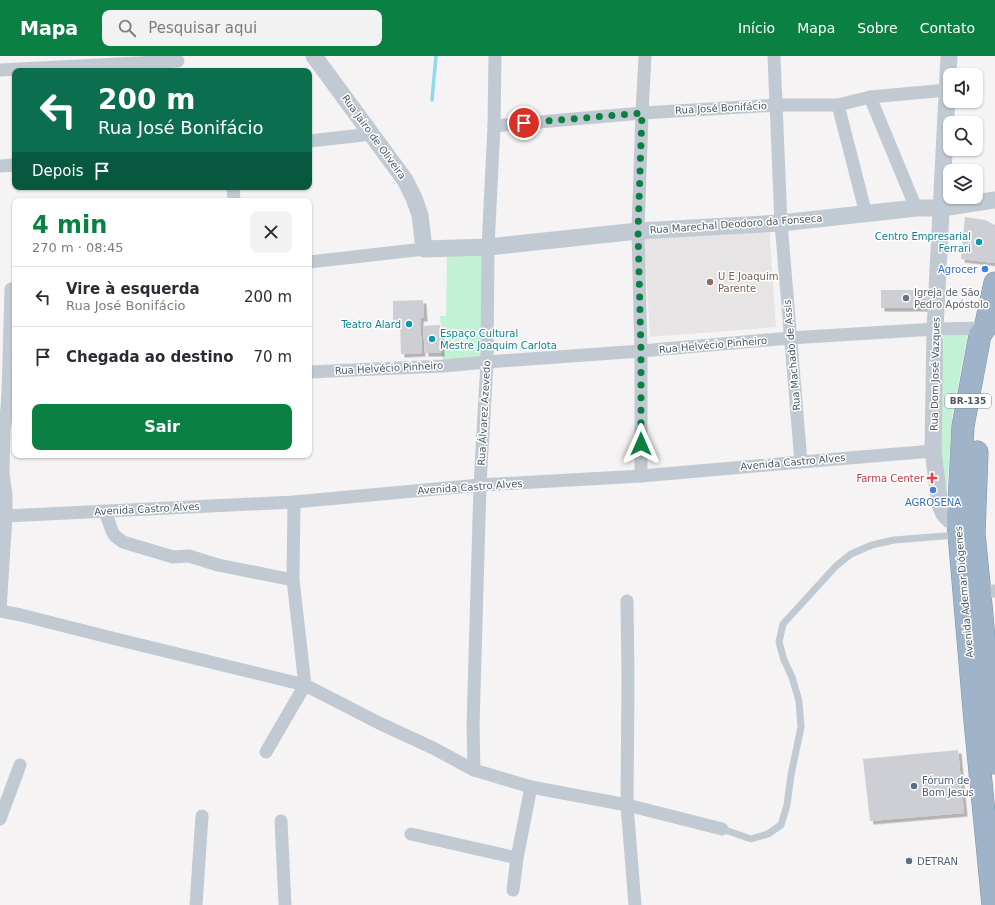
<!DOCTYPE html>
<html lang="pt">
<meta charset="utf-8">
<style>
body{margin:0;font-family:"DejaVu Sans",sans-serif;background:#f2f2f3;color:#2b2b33;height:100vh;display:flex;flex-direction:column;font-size:15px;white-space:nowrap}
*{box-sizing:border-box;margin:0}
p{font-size:13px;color:#7c7c81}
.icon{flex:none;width:22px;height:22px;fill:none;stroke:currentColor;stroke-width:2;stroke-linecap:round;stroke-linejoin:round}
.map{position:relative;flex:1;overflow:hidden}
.panel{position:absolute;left:12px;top:142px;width:300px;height:260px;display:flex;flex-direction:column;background:#fff;border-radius:8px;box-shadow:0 1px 3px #0004}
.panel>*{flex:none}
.hud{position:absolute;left:12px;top:12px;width:300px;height:122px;border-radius:8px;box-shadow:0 1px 3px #0004;background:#0b6e4f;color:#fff;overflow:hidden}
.controls{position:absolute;left:943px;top:12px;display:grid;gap:8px}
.controls a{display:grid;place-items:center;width:40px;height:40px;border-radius:8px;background:#fff;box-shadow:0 1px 3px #0004;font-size:20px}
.pin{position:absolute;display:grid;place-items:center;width:34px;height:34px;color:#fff;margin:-17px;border:2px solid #fff;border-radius:50%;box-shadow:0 1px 4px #0007}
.me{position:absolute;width:44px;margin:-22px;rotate:0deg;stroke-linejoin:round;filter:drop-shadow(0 0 3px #0008)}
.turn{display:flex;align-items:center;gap:14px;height:84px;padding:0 20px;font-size:18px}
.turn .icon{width:52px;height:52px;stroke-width:2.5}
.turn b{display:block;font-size:28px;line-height:34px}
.then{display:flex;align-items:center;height:38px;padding:0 20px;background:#0003;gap:8px;font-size:15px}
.round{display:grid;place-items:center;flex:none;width:42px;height:42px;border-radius:8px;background:#f2f2f3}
.head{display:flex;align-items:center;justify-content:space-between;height:68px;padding:0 20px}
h1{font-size:24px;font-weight:600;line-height:30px;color:#0b8043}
.action{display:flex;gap:8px;margin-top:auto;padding:8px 20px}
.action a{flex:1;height:46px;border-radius:8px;background:#0b8043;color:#fff;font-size:16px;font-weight:600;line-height:46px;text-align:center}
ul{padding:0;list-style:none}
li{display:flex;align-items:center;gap:12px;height:60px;padding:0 20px;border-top:1px solid #e1e1e2}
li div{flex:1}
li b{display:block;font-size:15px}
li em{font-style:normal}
header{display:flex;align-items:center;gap:24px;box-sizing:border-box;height:56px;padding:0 20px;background:#0b8043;color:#fff}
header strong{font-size:19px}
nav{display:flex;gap:22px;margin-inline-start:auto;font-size:14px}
.search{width:280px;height:36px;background:#f2f2f3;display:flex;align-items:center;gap:10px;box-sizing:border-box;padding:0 14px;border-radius:8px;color:#7c7c81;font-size:15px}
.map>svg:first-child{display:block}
.education{fill:#e6e4e5}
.green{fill:#c3f1d5}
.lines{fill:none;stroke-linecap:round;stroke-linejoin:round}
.stream{stroke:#90daee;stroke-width:3.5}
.building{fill:#cdcfd5;filter:url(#shadow)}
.trunk-casing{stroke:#7690ad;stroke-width:23}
.service{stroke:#c1cad2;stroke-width:7}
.minor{stroke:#c1cad2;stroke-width:13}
.tertiary{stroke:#c1cad2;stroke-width:17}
.trunk{stroke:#9fb4c9;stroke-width:22}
.route{stroke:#0b8043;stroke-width:7;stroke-dasharray:0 12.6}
.culture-dot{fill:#0f9aa8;stroke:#fff;stroke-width:1.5}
.shop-dot{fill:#3f7fe0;stroke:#fff;stroke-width:1.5}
.education-dot{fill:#8d6e63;stroke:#fff;stroke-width:1.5}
.worship-dot{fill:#6b7280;stroke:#fff;stroke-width:1.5}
.health-dot{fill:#e0444e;stroke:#fff;stroke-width:1.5}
.service-dot{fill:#5c6f8a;stroke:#fff;stroke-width:1.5}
.labels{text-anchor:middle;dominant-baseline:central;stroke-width:3;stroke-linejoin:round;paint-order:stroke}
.shield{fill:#fff;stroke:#808990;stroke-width:1}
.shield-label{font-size:9px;font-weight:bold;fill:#4a5661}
.street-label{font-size:10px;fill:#4a5661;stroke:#fff}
.culture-label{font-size:10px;fill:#0d838f;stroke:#fff;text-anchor:end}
.shop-label{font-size:10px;fill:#366cbe;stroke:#fff;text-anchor:end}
.education-label{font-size:10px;fill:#785e54;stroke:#fff;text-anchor:start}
.worship-label{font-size:10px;fill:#5b616d;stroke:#fff;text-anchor:start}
.health-label{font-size:10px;fill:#be3a42;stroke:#fff;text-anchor:end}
.service-label{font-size:10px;fill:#4e5e75;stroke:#fff;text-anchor:start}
</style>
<header>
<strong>Mapa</strong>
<div class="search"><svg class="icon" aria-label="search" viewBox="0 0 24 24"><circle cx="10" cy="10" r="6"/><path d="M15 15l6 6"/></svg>Pesquisar aqui</div>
<nav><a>Início</a><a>Mapa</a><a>Sobre</a><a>Contato</a></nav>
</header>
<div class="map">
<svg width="995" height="849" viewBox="0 0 995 849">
<defs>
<filter id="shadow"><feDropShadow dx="3.5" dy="3.5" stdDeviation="0" flood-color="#0004"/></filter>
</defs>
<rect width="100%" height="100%" fill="#f5f3f3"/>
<polygon class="education" points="769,170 776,271 650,281 644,182"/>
<g class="green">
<polygon points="488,191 487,306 443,310 440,260 446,260 447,193"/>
<polygon points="968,278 952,360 947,433 943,418 939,386 944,279"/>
</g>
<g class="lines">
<polyline class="stream" points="432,44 436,0"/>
</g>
<g class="building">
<polygon points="965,161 985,164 995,169 995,205 994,207 961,203"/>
<polygon points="881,234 927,234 927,239 931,238 932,245 927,246 926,252 881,252"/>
<polygon points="423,244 424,262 420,262 422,297 401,298 400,263 393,264 393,245"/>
<polygon points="440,269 441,297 425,297 423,270"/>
<polygon points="958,694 964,757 870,765 863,703"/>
</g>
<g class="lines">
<g class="trunk-casing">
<g id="trunk">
<polyline points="977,396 974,478 980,538 995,707"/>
<polyline points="993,849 975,665 958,466 963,370 980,279 985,272 995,227"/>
</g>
</g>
<polyline class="service" points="722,773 751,783 768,778 781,769 787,749 791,719 801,671 799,645 792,621 784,604 779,586 783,568 836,510 851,498 872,489 894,484 957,479"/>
<g class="minor">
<polyline points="774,0 781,167 801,406"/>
<polyline points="0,14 178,5"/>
<polyline points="870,41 916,152"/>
<polyline points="838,49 866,158"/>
<polyline points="494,70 642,57 777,49 838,49 870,41 947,34"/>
<polyline points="309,85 372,78"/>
<polyline points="0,110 15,109"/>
<polyline points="233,131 234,145"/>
<polyline points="309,206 424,193"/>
<polyline points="309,316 443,310 487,306 641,295 790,282 935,273 985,272 988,270"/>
<polyline points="641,420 641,295 638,175 642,57 645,0"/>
<polyline points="105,455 112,475 115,480 123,486 173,501 189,500 218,509 293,524"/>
<polyline points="6,460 294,446 480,429 641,420 801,406 933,395"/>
<polyline points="974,539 995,535"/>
<polyline points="627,545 628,622 627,749 635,849"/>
<polyline points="0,554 6,460 6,439 3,418 4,373 7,352 8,336 11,233"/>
<polyline points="0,555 21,559 112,582 305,629 379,667 433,692 474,714 531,731 627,749 722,773"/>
<polyline points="266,696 305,629 293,524 294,446"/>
<polyline points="474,714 473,670 480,429 487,306 488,191 494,70 495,0"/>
<polyline points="0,763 20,709"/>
<polyline points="281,765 285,849"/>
<polyline points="411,778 517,802"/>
<polyline points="513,834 517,802 531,731"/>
<polyline points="196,849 202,760"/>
</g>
<g class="tertiary">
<polyline points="314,0 405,124 414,142 420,159 424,193 488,191 638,175 781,167 916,152 942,152 995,144"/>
<polyline points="949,0 935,273 933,395 940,449 944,458 951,465 968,465"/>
</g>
<use href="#trunk" class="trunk"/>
</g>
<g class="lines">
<polyline class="route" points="524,67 642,57 638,175 641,295 641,388"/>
</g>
<g class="culture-dot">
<circle cx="979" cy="186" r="4"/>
<circle cx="409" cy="268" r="4"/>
<circle cx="432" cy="283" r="4"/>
</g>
<g class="shop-dot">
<circle cx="985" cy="213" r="4"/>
<circle cx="933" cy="434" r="4"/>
</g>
<circle class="education-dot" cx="710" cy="226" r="4"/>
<circle class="worship-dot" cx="906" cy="242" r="4"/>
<path class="health-dot" d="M930 416h4v4h4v4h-4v4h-4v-4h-4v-4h4z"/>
<g class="service-dot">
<circle cx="914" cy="730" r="4"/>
<circle cx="909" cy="805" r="4"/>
</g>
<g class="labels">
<rect class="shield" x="945" y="338" width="46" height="14" rx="3"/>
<g class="shield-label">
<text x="968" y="345">BR-135</text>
</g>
<g class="street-label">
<text transform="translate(721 52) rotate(-3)">Rua José Bonifácio</text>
<text transform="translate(374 81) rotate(54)">Rua Jairo de Oliveira</text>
<text transform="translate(736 168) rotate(-4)">Rua Marechal Deodoro da Fonseca</text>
<text transform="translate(713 289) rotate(-5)">Rua Helvécio Pinheiro</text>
<text transform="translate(792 299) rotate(-95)">Rua Machado de Assis</text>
<text transform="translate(389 312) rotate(-3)">Rua Helvécio Pinheiro</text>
<text transform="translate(935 318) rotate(-89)">Rua Dom José Vazques</text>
<text transform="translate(484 357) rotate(-87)">Rua Álvarez Azevedo</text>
<text transform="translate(793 406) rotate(-5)">Avenida Castro Alves</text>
<text transform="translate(470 431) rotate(-4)">Avenida Castro Alves</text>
<text transform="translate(147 453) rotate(-3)">Avenida Castro Alves</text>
<text transform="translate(964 536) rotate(-95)">Avenida Ademar Diógenes</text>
</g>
<g class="culture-label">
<text x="971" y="180">Centro Empresarial<tspan x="971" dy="12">Ferrari</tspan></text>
<text x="401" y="268">Teatro Alard</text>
<text x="440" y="277" text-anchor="start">Espaço Cultural<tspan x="440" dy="12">Mestre Joaquim Carlota</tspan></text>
</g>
<g class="shop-label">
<text x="977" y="213">Agrocer</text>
<text x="933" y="446" text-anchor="middle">AGROSENA</text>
</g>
<g class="education-label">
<text x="718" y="220">U E Joaquim<tspan x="718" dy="12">Parente</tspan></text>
</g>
<g class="worship-label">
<text x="914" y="236">Igreja de São<tspan x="914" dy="12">Pedro Apóstolo</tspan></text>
</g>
<g class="health-label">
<text x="924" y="422">Farma Center</text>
</g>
<g class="service-label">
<text x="922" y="724">Fórum de<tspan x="922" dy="12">Bom Jesus</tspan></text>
<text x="917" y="805">DETRAN</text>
</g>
</g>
</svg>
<div class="controls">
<a><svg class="icon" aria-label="sound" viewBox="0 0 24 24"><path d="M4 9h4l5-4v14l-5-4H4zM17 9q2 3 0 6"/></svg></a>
<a><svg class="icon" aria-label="search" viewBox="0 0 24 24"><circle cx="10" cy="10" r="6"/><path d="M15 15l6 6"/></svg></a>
<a><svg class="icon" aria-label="layers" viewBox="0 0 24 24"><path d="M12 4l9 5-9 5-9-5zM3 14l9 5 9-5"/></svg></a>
</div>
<div class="pin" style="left:524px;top:67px;background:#d93025"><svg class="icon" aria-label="arrive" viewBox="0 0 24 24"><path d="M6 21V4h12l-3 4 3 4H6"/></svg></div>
<svg class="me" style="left:641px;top:388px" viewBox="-20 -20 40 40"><path d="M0-17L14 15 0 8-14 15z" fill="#0b8043" stroke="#fff" stroke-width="4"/></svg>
<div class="hud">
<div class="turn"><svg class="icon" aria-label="left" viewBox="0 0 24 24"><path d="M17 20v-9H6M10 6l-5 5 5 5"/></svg><div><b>200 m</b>Rua José Bonifácio</div></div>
<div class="then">Depois<svg class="icon" aria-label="arrive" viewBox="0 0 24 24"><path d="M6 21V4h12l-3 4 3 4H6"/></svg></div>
</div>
<section class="panel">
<div class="head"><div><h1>4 min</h1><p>270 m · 08:45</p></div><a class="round"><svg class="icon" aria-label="close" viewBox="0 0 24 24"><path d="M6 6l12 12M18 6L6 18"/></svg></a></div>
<ul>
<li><svg class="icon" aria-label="left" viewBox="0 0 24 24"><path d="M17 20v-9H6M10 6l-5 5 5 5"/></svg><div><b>Vire à esquerda</b><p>Rua José Bonifácio</p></div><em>200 m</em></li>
<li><svg class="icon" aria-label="arrive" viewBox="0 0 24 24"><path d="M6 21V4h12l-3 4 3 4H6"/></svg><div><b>Chegada ao destino</b></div><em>70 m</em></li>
</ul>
<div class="action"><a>Sair</a></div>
</section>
</div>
